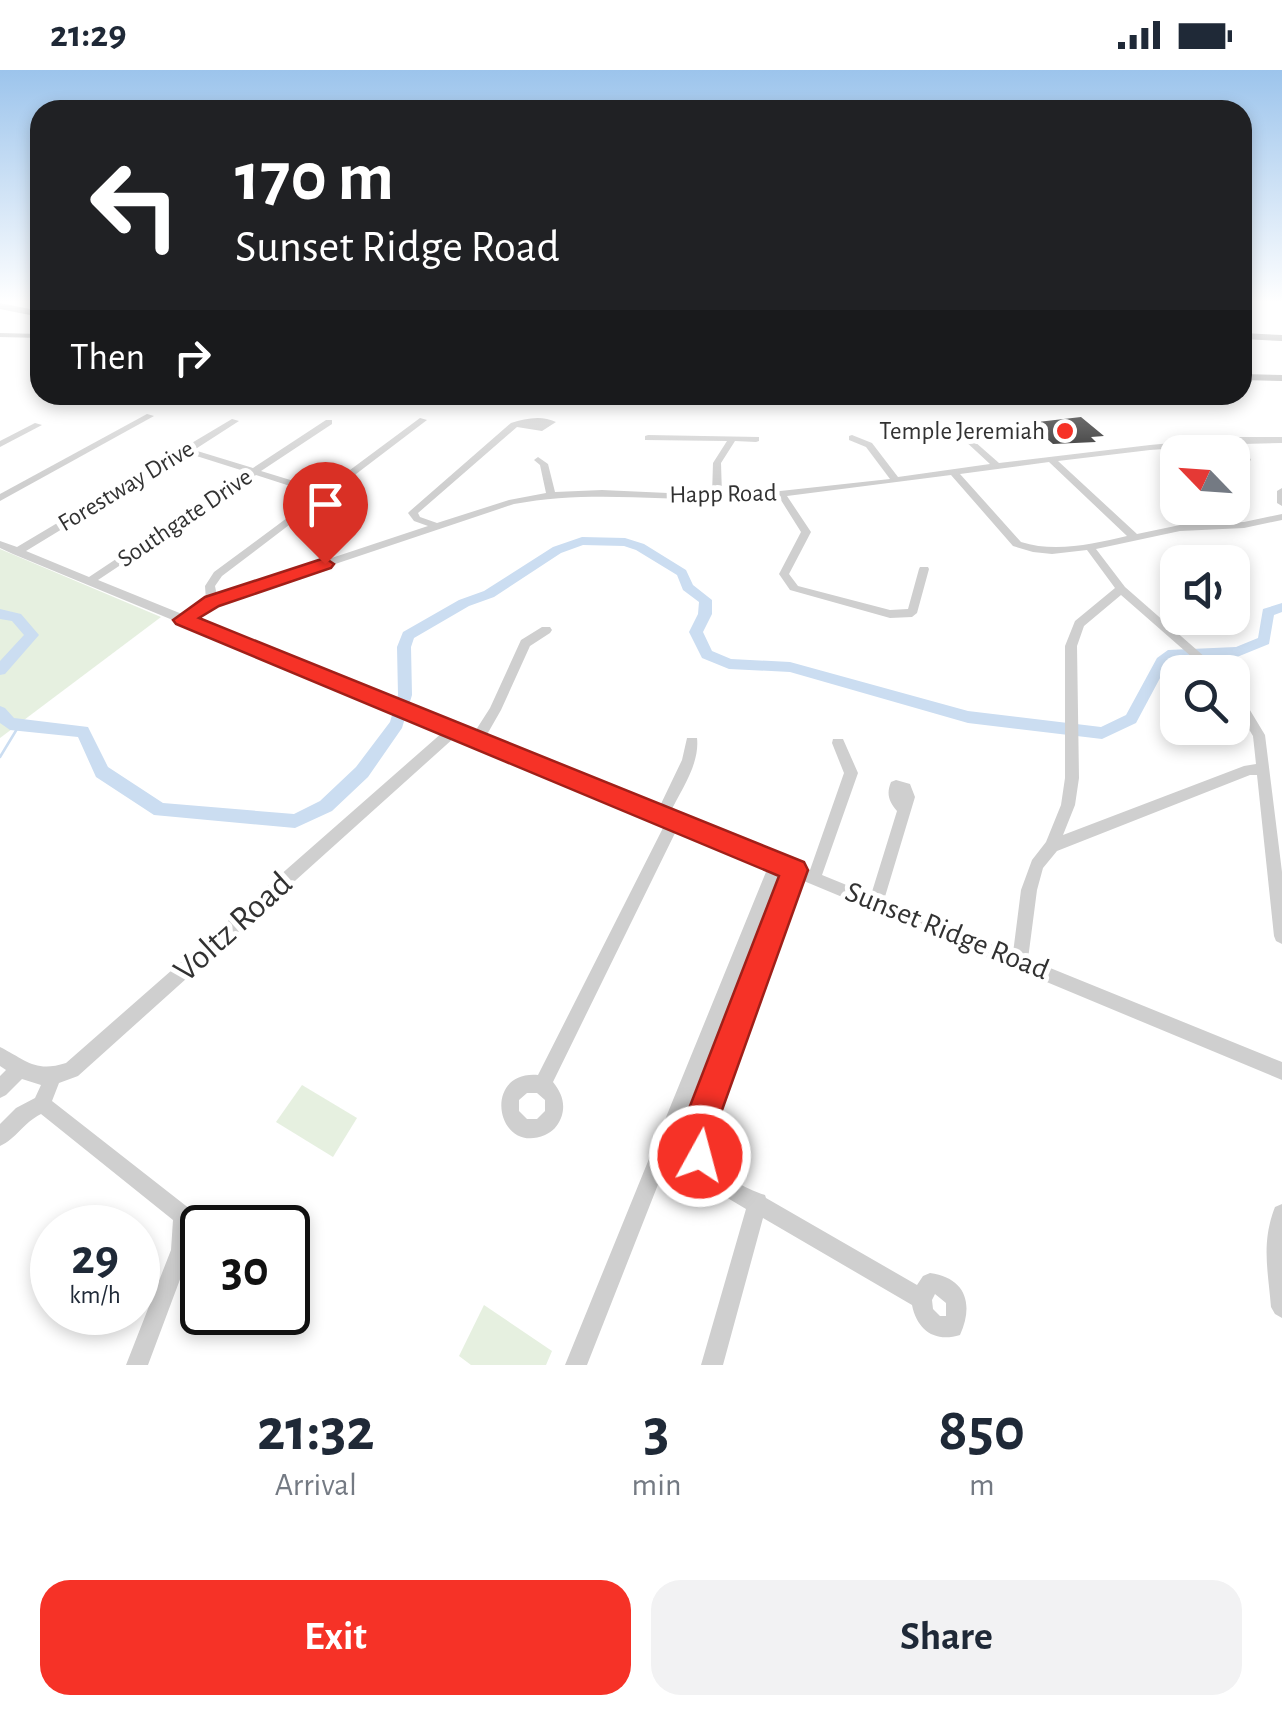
<!DOCTYPE html>
<style>
body{margin:0;font-family:"Alegreya Sans",sans-serif;background:#f2f2f3;color:#1f2937;height:100vh;display:flex;flex-direction:column;font-size:38px;white-space:nowrap}
*{box-sizing:border-box;margin:0}
p{font-size:32px;color:#747a83}
.icon{flex:none;width:55px;height:55px;fill:none;stroke:currentColor;stroke-width:2;stroke-linecap:round;stroke-linejoin:round}
.map{position:relative;height:1295px;overflow:hidden}
.sheet{display:flex;flex-direction:column;background:#fff;flex:1}
.sheet>*{flex:none}
.top-card{position:absolute;left:30px;top:30px;width:1222px;height:305px;border-radius:30px;box-shadow:0 5px 15px #0003;background:#202124;color:#fff;overflow:hidden}
.needle{width:65px;rotate:295deg}
.controls{position:absolute;left:1160px;top:365px;display:grid;gap:20px}
.controls a{display:grid;place-items:center;width:90px;height:90px;border-radius:20px;background:#fff;box-shadow:0 5px 15px #0003;font-size:50px}
.speed{position:absolute;left:30px;top:1135px;display:flex;gap:20px;font-size:50px;font-weight:700;text-align:center}
.speed>*{display:grid;place-content:center;width:130px;height:130px;border-radius:50%;background:#fff;box-shadow:0 5px 15px #0003;line-height:1}
.speed small{font-size:25px;font-weight:400}
.speed .limit{border:5px solid #111;border-radius:15px;background:#fff;color:#111}
.pin{position:absolute;display:grid;place-items:center;width:85px;height:85px;color:#fff;margin:-102px -42px;border-radius:50% 50% 50% 0;rotate:-45deg;box-shadow:0 0 10px #0007}
.pin .icon{rotate:45deg}
.me{position:absolute;width:110px;margin:-55px;rotate:7deg;stroke-linejoin:round;filter:drop-shadow(0 0 8px #0008)}
.turn{display:flex;align-items:center;gap:35px;height:210px;padding:0 40px;font-size:45px}
.turn .icon{width:130px;height:130px;stroke-width:2.5}
.turn b{display:block;font-size:70px;line-height:85px}
.then{display:flex;align-items:center;height:95px;padding:0 40px;background:#0003;gap:20px;font-size:38px}
.eta{display:flex;justify-content:space-evenly;align-items:center;height:170px;text-align:center}
.eta b{font-size:60px;font-weight:600;line-height:70px}
.primary-button{display:flex;gap:20px;margin-top:auto;padding:20px 40px}
.primary-button a{flex:1;height:115px;border-radius:30px;background:#f63227;color:#fff;font-size:40px;font-weight:600;line-height:115px;text-align:center}
.primary-button a+a{background:#f2f2f3;color:#1f2937}
.status{display:flex;justify-content:space-between;align-items:center;height:70px;padding:0 50px;background:#fff;direction:ltr}
.status svg{height:28px;fill:currentColor}
.map>svg:first-child{display:block}
.green{fill:#e6f0e0}
.lines{fill:none;stroke-linecap:round;stroke-linejoin:round}
.stream{stroke:#cbddf1;stroke-width:2.5}
.river{fill:#cbddf1;fill-rule:evenodd}
.building{fill:#191919}
.minor{fill:#cfcfcf;fill-rule:evenodd}
.major{fill:#aaa;fill-rule:evenodd}
.highway{fill:#999;fill-rule:evenodd}
.route{fill:#f63227;stroke:#a02019;stroke-width:2.5}
.poi-dot{fill:#f63227;stroke:#fff;stroke-width:4}
.labels{text-anchor:middle;dominant-baseline:central;stroke-width:10;stroke-linejoin:round;paint-order:stroke}
.far-poi-label{font-size:25px;fill:#323232;stroke:#fff;text-anchor:end}
.far-street-label{font-size:25px;fill:#323232;stroke:#fff}
.street-label{font-size:30px;fill:#323232;stroke:#fff}
.near-street-label{font-size:35px;fill:#323232;stroke:#fff}
</style>
<div class="status"><b>21:29</b><svg viewBox="0 0 49 12"><path d="M0 12V9h3v3zM5 12V6h3v6zM10 12V3h3v9zM15 12V0h3v12zM26 1h20v11H26zM47 4h2v5h-2z"/></svg></div>
<div class="map">
<svg width="1282" height="1295" viewBox="0 0 1282 1295">
<rect width="100%" height="100%" fill="#fff"/>
<g class="green">
<polygon points="0,479 161,547 0,668"/>
<polygon points="302,1015 357,1048 333,1087 276,1052"/>
<polygon points="484,1235 552,1281 546,1295 471,1295 459,1286"/>
</g>
<g class="lines">
<polyline class="stream" points="0,687 20,654"/>
<g class="river">
<polygon points="582,467 625,468 644,474 686,500 693,515 712,530 712,544 703,562 712,581 731,589 790,592 968,641 1101,657 1126,645 1157,588 1168,580 1236,577 1258,568 1263,539 1282,533 1282,542 1274,545 1269,574 1237,587 1176,589 1167,595 1136,653 1102,669 968,653 790,602 729,599 702,588 689,562 698,544 699,532 683,520 677,505 636,480 624,476 583,475 561,483 494,527 469,536 414,568 411,577 412,625 402,658 368,707 332,741 295,758 154,745 96,707 78,667 10,660 0,653 0,636 5,638 14,648 88,657 108,697 163,733 294,744 320,731 356,697 390,652 398,625 397,577 403,562 459,530 484,521 553,477"/>
<polygon points="0,539 21,544 39,565 5,604 0,605 0,591 24,565 12,551 0,549"/>
</g>
</g>
<polygon class="building" points="1081,347 1104,366 1091,367 1096,372 1053,374 1029,353"/>
<g class="lines">
<g class="minor">
<polygon points="147,344 154,346 0,431 0,424"/>
<path d="M420,348L427,350L222,506L215,516L217,526L428,456L414,451L408,443L410,441L511,353C526,348 542,345 556,352L542,361L517,357L418,443L420,447L437,453L509,430L546,423L540,395L534,390L538,387L548,394L555,422L602,420L712,425L713,393L727,371L645,370V366L648,365L759,367V371L756,372L735,371L721,393L722,425H724L754,424L890,409L866,377L849,370V366L852,365L872,373L898,407L990,394L963,369L962,367L966,364L999,393L1150,375L1236,367H1282V373L1242,374L1251,390L1247,393L1244,392L1234,374L1150,380L1058,391L1137,464L1180,455L1244,452L1282,444V450L1244,458L1180,461L1096,479L1125,517L1222,602H1209L1121,525L1084,556L1077,576L1079,708L1075,735L1063,765L1244,696L1256,694L1253,666L1232,631V616L1236,617L1265,665L1282,802V874L1276,871L1274,866L1257,705H1250L1057,781L1043,798L1037,820L1028,889L1282,992V1010L799,809L709,1053C710,1063 708,1077 712,1086C721,1106 746,1119 765,1125L766,1128L917,1215L923,1206L930,1203C966,1208 974,1234 960,1265C935,1273 917,1260 912,1235L763,1148L723,1295H701L746,1139L709,1117L692,1086L691,1053L786,804L781,802L587,1295H565L768,797L677,759L553,1012C562,1023 566,1035 561,1048C557,1057 553,1061 545,1065C496,1086 481,1000 538,1005L665,754L455,667L78,1006L59,1013L52,1031L190,1139L193,1146L191,1180L148,1295H126L171,1180L173,1150L41,1044C23,1053 16,1069 0,1076V1054L16,1038L35,1028L41,1015L22,1009L6,1025L0,1028V1006L6,1000L0,996V977C26,990 35,1003 66,993L443,662L13,484L0,478V471L17,477L232,349L239,351L194,380L253,398L326,350H332V354L261,401L323,420ZM187,383L247,402L89,507L26,481ZM1049,392L1127,466C1093,474 1055,483 1021,472L960,404ZM256,405L318,425L214,502L205,516L206,530L182,544L98,510ZM951,405L1013,476L1033,482L1052,484L1087,480L1115,518L1075,551L1065,576V708L1061,735L1046,772L1032,790L1021,820L1013,883L884,830L915,727L910,714L896,710L891,712C886,724 889,732 897,741L871,825L822,805L858,703L843,669H833L832,673L844,703L810,800L670,743C681,720 700,694 697,668H687L682,690L659,738L485,668L501,640L530,576L550,563L552,560L550,557H542L521,570L490,638L474,663L192,549L216,534L514,434C602,417 690,436 779,427L801,462L779,504L790,520L890,548L912,547L917,543L929,499L928,497H920L919,499L908,539L890,540L798,516L789,504L811,462L787,426ZM527,1023H537L545,1030V1041L537,1049H527L519,1041V1030ZM935,1224L946,1233V1246H940L933,1239L932,1230Z"/>
<polygon points="35,353 42,355 0,377 0,371"/>
<polygon points="1282,418 1282,436 1277,433 1277,421"/>
<path d="M1282,1134V1248L1275,1244L1271,1237C1268,1200 1261,1173 1275,1137Z"/>
</g>
<g class="major">
<polygon points="0,263 40,264 40,268 0,267"/>
<polygon points="1242,304 1282,305 1282,311 1242,310"/>
</g>
<g class="highway">
<polygon points="0,233 40,241 40,247 0,239"/>
<polygon points="1242,263 1282,265 1282,271 1242,269"/>
</g>
</g>
<linearGradient id="sky" x2="0" y2="1"><stop stop-color="#9cc4ec"/><stop offset="0.56" stop-color="#fff"/><stop offset="1" stop-color="#fff" stop-opacity="0"/></linearGradient>
<rect width="1282" height="414" fill="url(#sky)"/>
<polygon class="route" points="325,488 334,494 331,498 219,536 199,548 804,792 808,800 717,1054 718,1086 713,1098 700,1103 688,1098 683,1086 683,1054 779,806 176,554 173,550 205,527"/>
<circle class="poi-dot" cx="1065" cy="361" r="10"/>
<g class="labels">
<g class="far-poi-label">
<text x="1045" y="361">Temple Jeremiah</text>
</g>
<g class="far-street-label">
<text transform="translate(126 416) rotate(-31)">Forestway Drive</text>
<text transform="translate(723 424) rotate(-1)">Happ Road</text>
<text transform="translate(185 448) rotate(-34)">Southgate Drive</text>
</g>
<g class="street-label">
<text transform="translate(947 861) rotate(22)">Sunset Ridge Road</text>
</g>
<g class="near-street-label">
<text transform="translate(233 857) rotate(-42)">Voltz Road</text>
</g>
</g>
</svg>
<div class="controls">
<a><svg class="needle" viewBox="-14 -14 28 28"><path d="M0-13l5 13h-10z" fill="#e53935"/><path d="M0 13l5-13h-10z" fill="#747a83"/></svg></a>
<a><svg class="icon" aria-label="sound" viewBox="0 0 24 24"><path d="M4 9h4l5-4v14l-5-4H4zM17 9q2 3 0 6"/></svg></a>
<a><svg class="icon" aria-label="search" viewBox="0 0 24 24"><circle cx="10" cy="10" r="6"/><path d="M15 15l6 6"/></svg></a>
</div>
<div class="speed"><div>29<small>km/h</small></div><div class="limit">30</div></div>
<div class="pin" style="left:325px;top:494px;background:#d93025"><svg class="icon" aria-label="arrive" viewBox="0 0 24 24"><path d="M6 21V4h12l-3 4 3 4H6"/></svg></div>
<svg class="me" style="left:700px;top:1086px" viewBox="-20 -20 40 40"><circle r="17" fill="#f63227" stroke="#fff" stroke-width="3"/><path d="M0-11L8 9 0 5-8 9z" fill="#fff"/></svg>
<div class="top-card">
<div class="turn"><svg class="icon" aria-label="left" viewBox="0 0 24 24"><path d="M17 20v-9H6M10 6l-5 5 5 5"/></svg><div><b>170 m</b>Sunset Ridge Road</div></div>
<div class="then">Then<svg class="icon" aria-label="right" viewBox="0 0 24 24"><path d="M7 20v-9h11M14 6l5 5-5 5"/></svg></div>
</div>
</div>
<section class="sheet">
<div class="eta">
<div><b>21:32</b><p>Arrival</p></div>
<div><b>3</b><p>min</p></div>
<div><b>850</b><p>m</p></div>
</div>
<div class="primary-button"><a>Exit</a><a>Share</a></div>
</section>
